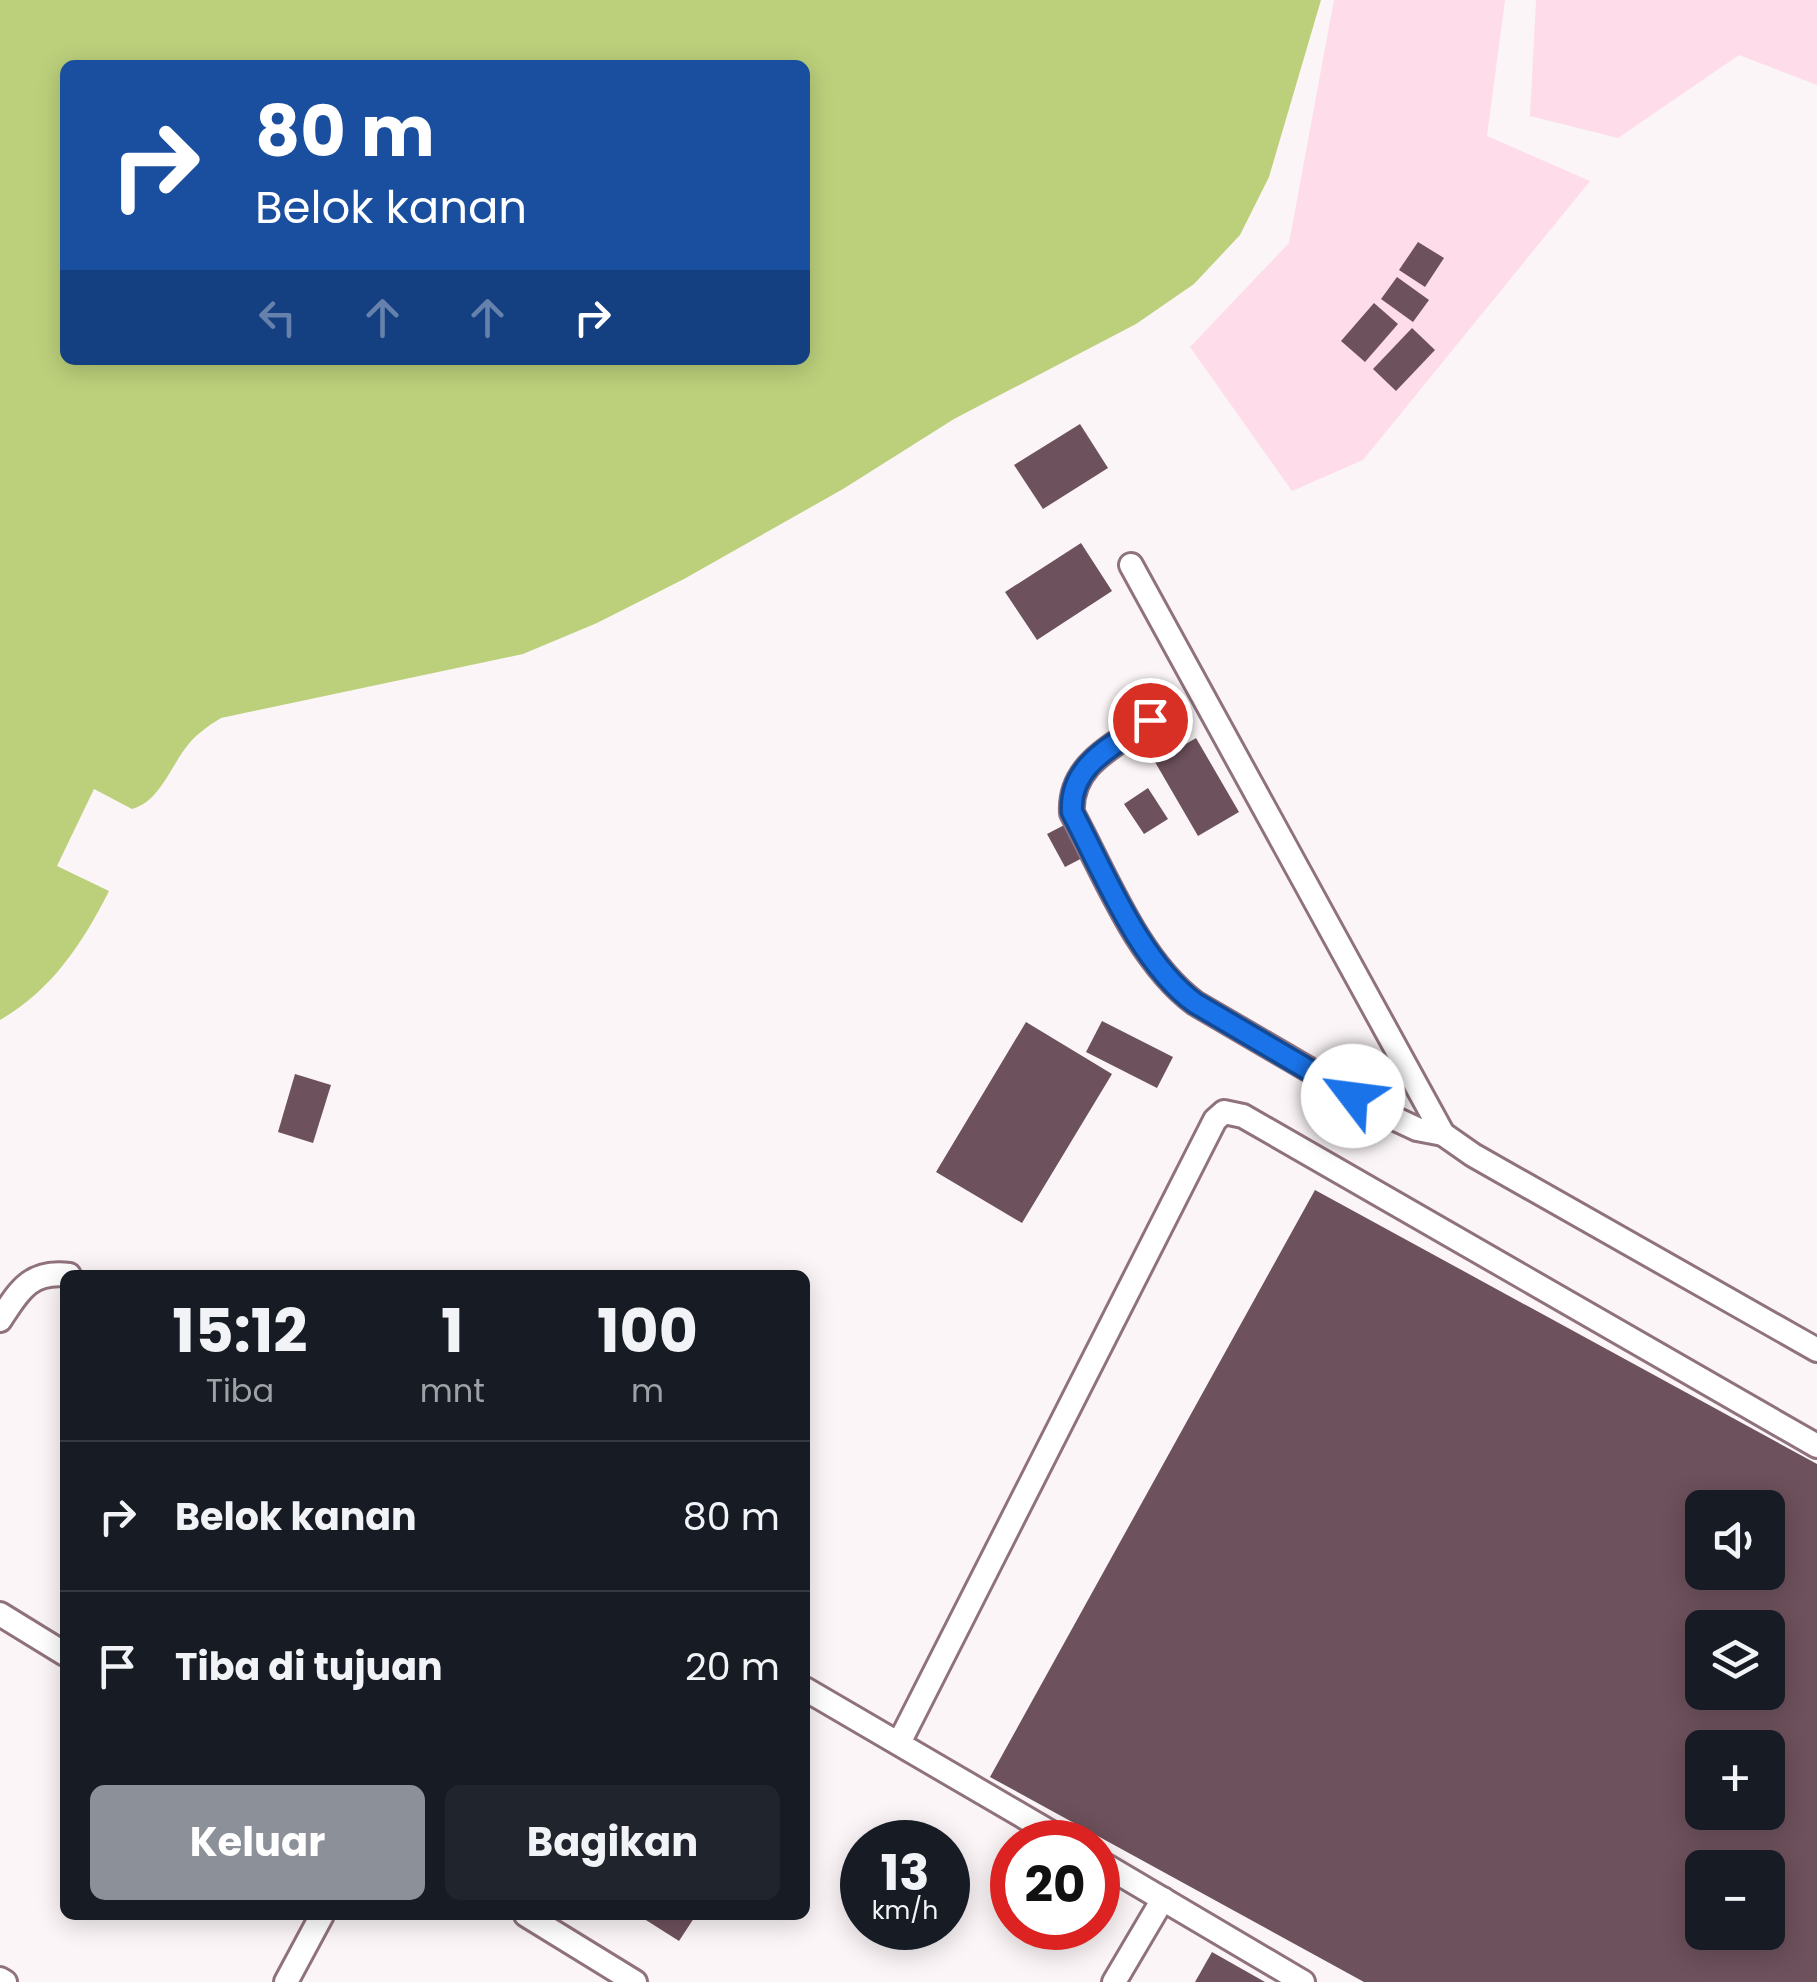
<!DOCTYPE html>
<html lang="id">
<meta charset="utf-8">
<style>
body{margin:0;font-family:Poppins,sans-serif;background:#20242c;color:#f1f3f6;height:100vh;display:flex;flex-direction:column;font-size:38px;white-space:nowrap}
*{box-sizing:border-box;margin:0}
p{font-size:32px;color:#9ea1a6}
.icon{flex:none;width:55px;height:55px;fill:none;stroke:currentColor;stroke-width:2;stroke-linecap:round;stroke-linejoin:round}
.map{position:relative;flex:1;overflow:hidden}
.sheet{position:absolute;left:60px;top:1270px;width:750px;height:650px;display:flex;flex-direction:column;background:#171b24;border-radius:15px;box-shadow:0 5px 25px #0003}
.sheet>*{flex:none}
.top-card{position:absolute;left:60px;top:60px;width:750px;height:305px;border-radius:15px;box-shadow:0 5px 25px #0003;background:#1a4fa0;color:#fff;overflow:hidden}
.controls{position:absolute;left:1685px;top:1490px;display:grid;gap:20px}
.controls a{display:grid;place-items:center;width:100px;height:100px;border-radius:15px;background:#171b24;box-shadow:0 5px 25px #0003;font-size:50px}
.speed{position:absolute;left:840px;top:1820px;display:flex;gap:20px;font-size:50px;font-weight:700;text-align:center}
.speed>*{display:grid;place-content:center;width:130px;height:130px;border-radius:50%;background:#171b24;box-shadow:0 5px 25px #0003;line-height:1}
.speed small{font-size:25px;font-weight:400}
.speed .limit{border:15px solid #d22;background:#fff;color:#111}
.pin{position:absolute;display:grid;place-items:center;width:85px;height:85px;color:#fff;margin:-42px;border:5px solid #fff;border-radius:50%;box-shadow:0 2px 10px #0007}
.me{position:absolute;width:110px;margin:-55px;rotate:300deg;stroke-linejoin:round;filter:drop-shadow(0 0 8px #0008)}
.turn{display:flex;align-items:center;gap:35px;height:210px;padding:0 30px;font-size:45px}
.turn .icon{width:130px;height:130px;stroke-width:2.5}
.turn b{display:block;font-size:70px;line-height:85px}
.lanes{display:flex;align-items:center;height:95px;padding:0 30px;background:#0003;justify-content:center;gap:50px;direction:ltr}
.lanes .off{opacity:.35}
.eta{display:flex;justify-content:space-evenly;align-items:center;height:170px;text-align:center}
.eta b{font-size:60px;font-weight:700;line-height:70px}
.action{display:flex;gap:20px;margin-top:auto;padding:20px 30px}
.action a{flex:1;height:115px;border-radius:15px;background:#8c9099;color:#fff;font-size:40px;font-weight:700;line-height:115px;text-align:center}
.action a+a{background:#20242c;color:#f1f3f6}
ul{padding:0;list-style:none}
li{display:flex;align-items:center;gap:30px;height:150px;padding:0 30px;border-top:2px solid #363941}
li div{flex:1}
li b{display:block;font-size:38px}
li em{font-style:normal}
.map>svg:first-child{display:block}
.green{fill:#fedce9}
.water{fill:#bcd07b;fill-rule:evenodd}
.building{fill:#6d515c;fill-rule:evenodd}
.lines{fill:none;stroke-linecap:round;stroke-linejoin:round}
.service-casing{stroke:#8f727d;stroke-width:28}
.service{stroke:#fff;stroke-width:22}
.route-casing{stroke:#114b97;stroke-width:25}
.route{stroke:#1a73e8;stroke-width:18}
</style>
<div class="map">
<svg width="1817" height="1982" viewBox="0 0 1817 1982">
<rect width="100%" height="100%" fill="#fbf5f7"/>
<g class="green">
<polygon points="1334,0 1505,0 1487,136 1590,181 1363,460 1292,491 1190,347 1289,243"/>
<polygon points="1536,0 1817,0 1817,85 1739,55 1618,138 1530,116"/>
</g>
<path class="water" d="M0,0H1321L1269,177L1240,235L1194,284L1136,324L954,419L843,489L684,579L597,623L523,654L221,718C206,727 194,736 184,750C169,771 158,802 132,809L94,789L57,866L109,891C83,943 51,991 0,1020ZM65,65H805V360H65Z"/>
<g class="building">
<polygon points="1418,242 1444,258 1425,287 1399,270"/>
<polygon points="1397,277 1429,300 1413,322 1381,299"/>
<polygon points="1374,303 1398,324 1365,362 1341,341"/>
<polygon points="1412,328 1435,350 1396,391 1373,369"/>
<polygon points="1080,424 1108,468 1043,509 1014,465"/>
<polygon points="1081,543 1112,591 1037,640 1005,592"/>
<polygon points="1196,738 1239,812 1198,836 1155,762"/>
<polygon points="1148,788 1168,819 1144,834 1124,804"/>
<polygon points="1072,821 1090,854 1065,867 1047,834"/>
<polygon points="1102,1021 1173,1057 1157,1088 1086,1052"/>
<polygon points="1026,1022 1112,1074 1022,1223 936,1172"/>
<polygon points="295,1074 331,1085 313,1143 278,1132"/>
<path d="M1315,1190L1817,1464V1982H1364L990,1777ZM1702,1508H1768V1572H1702ZM1702,1628H1768V1692H1702ZM1702,1748H1768V1812H1702ZM1702,1868H1768V1932H1702Z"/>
<polygon points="638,1915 696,1915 679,1941"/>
<polygon points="1212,1952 1265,1982 1195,1982"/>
</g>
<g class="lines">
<g class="service-casing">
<g id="service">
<polyline points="1131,565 1443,1134 1473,1155 1817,1350"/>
<path d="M1150,720C1115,746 1069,764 1072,813C1105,874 1138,961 1195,1003L1385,1114L1417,1129L1443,1134"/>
<path d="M0,1320C19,1291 30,1270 69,1275"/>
<polyline points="0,1614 65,1654"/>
<polyline points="805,1689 1067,1842"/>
<polyline points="899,1743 1215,1120 1224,1112 1243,1116 1817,1446"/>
<polyline points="1098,1861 1303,1982"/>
<polyline points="526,1915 635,1982"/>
<polyline points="0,1979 5,1982"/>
<polyline points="286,1982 322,1915"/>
<polyline points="1114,1982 1163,1899"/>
</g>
</g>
<use href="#service" class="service"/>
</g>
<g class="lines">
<g class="route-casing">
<path id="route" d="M1150,720C1115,745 1069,764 1072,812C1104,873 1140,963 1195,1003L1353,1096"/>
</g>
<use href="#route" class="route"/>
</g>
</svg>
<div class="controls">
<a><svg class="icon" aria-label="sound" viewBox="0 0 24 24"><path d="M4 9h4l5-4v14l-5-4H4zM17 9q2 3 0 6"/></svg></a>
<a><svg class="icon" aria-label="layers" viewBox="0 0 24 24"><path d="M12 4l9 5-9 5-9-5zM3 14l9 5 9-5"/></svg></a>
<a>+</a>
<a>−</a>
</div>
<div class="speed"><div>13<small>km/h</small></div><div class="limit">20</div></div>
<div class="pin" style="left:1150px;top:720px;background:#d93025"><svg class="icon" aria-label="arrive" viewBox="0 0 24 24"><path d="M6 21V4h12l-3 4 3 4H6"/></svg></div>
<svg class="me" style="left:1353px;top:1096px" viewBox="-20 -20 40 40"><circle r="19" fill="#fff"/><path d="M0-13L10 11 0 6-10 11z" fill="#1a73e8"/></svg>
<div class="top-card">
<div class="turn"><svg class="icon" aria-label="right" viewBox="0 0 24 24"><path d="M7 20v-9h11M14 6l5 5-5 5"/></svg><div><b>80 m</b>Belok kanan</div></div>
<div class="lanes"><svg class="icon off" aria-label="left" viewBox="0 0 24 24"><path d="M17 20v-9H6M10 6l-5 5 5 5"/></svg><svg class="icon off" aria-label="ahead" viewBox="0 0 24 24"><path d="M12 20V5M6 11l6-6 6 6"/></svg><svg class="icon off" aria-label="ahead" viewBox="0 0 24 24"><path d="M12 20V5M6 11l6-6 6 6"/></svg><svg class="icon" aria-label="right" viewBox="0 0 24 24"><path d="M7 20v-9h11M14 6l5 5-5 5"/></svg></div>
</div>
<section class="sheet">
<div class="eta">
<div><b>15:12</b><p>Tiba</p></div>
<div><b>1</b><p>mnt</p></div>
<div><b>100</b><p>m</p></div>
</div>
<ul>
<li><svg class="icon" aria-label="right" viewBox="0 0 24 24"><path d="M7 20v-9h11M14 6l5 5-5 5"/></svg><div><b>Belok kanan</b></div><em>80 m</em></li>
<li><svg class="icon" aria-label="arrive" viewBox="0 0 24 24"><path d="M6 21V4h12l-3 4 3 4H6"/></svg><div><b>Tiba di tujuan</b></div><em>20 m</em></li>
</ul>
<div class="action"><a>Keluar</a><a>Bagikan</a></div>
</section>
</div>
